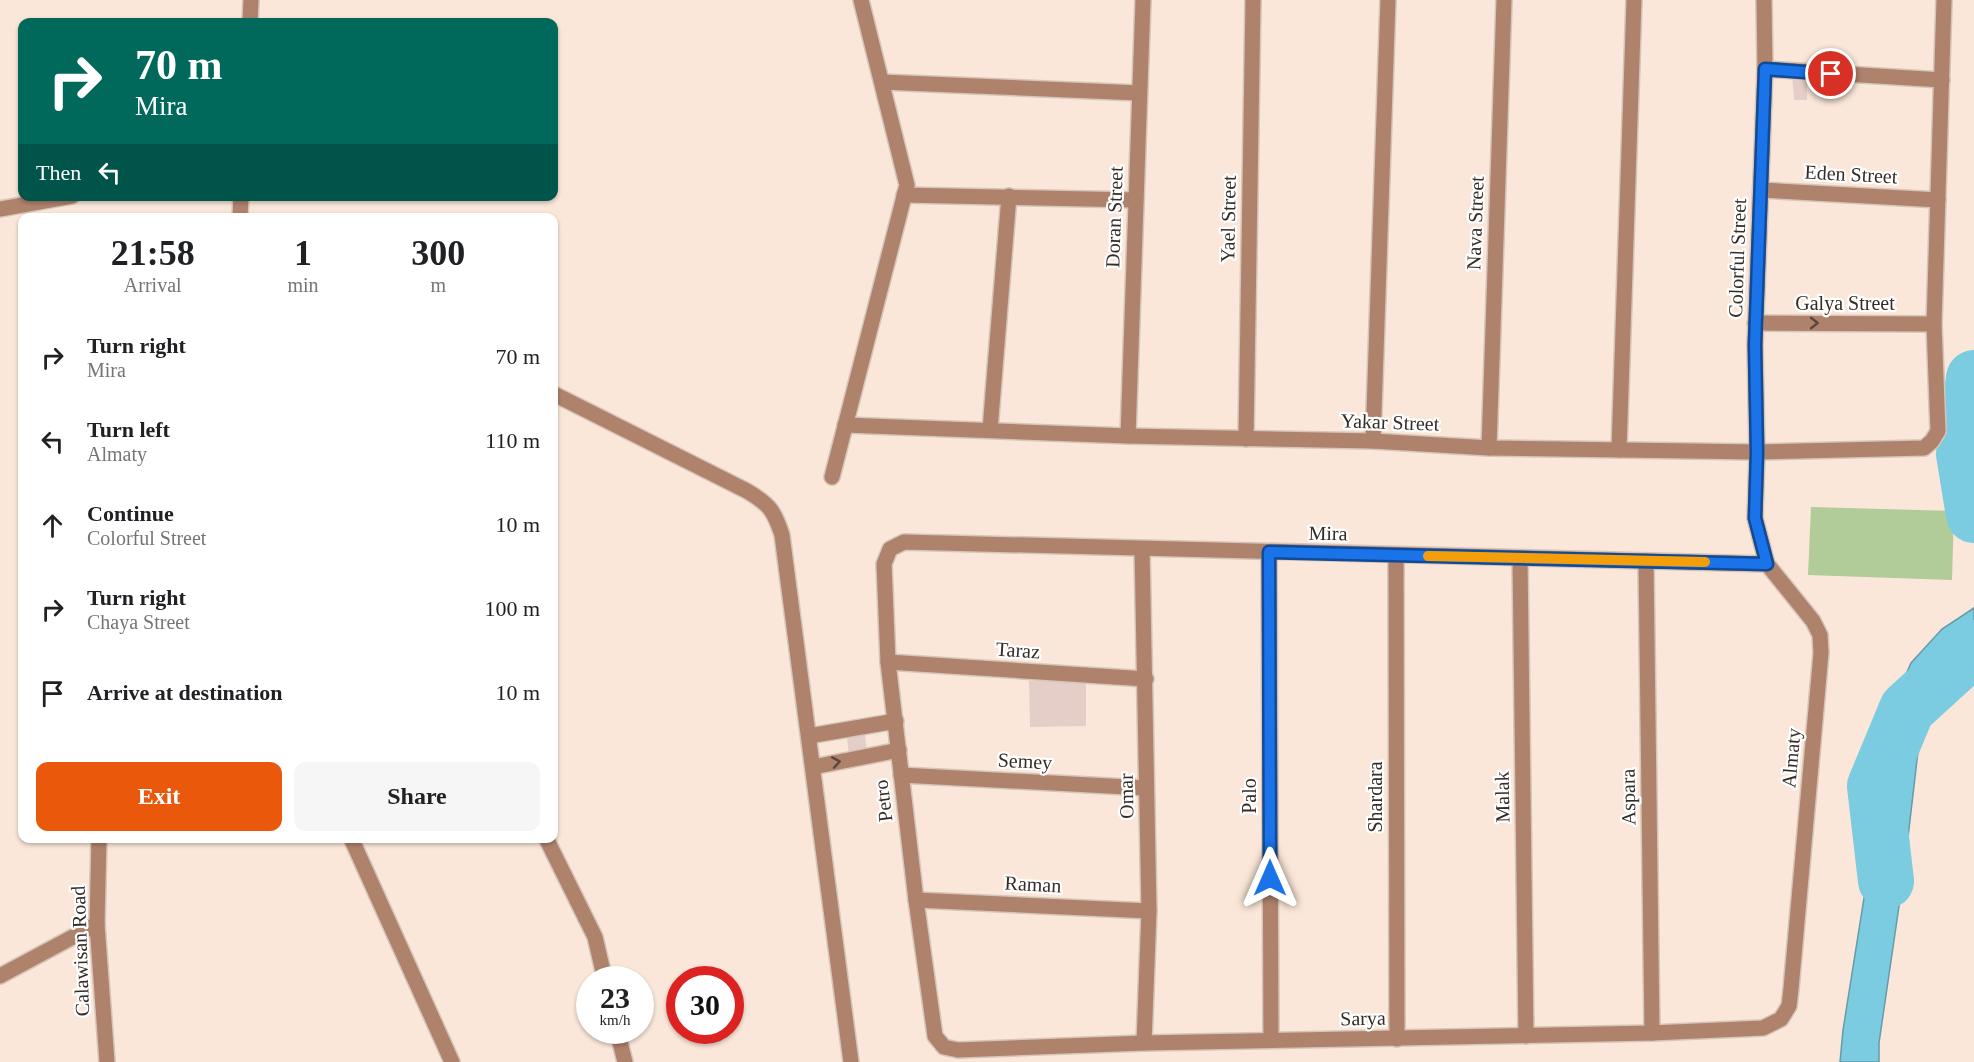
<!DOCTYPE html>
<style>
body{margin:0;font-family:Georgia,serif;background:#f6f6f6;color:#202124;height:100vh;display:flex;flex-direction:column;font-size:22px;white-space:nowrap}
*{box-sizing:border-box;margin:0}
p{font-size:20px;color:#757577}
.icon{flex:none;width:33px;height:33px;fill:none;stroke:currentColor;stroke-width:2;stroke-linecap:round;stroke-linejoin:round}
.map{position:relative;flex:1;overflow:hidden}
.details{position:absolute;left:18px;top:213px;width:540px;height:630px;display:flex;flex-direction:column;background:#fff;border-radius:12px;box-shadow:0 2px 4px #0004}
.details>*{flex:none}
.banner{position:absolute;left:18px;top:18px;width:540px;height:183px;border-radius:12px;box-shadow:0 2px 4px #0004;background:#00695c;color:#fff;overflow:hidden}
.speed{position:absolute;left:576px;top:966px;display:flex;gap:12px;font-size:30px;font-weight:700;text-align:center}
.speed>*{display:grid;place-content:center;width:78px;height:78px;border-radius:50%;background:#fff;box-shadow:0 2px 4px #0004;line-height:1}
.speed small{font-size:15px;font-weight:400}
.speed .limit{border:9px solid #d22;background:#fff;color:#111}
.pin{position:absolute;display:grid;place-items:center;width:51px;height:51px;color:#fff;margin:-26px;border:3px solid #fff;border-radius:50%;box-shadow:0 2px 6px #0007}
.me{position:absolute;width:66px;margin:-33px;rotate:0deg;stroke-linejoin:round;filter:drop-shadow(0 0 4px #0008)}
.turn{display:flex;align-items:center;gap:21px;height:126px;padding:0 18px;font-size:27px}
.turn .icon{width:78px;height:78px;stroke-width:2.5}
.turn b{display:block;font-size:42px;line-height:51px}
.then{display:flex;align-items:center;height:57px;padding:0 18px;background:#0003;gap:12px;font-size:22px}
.eta{display:flex;justify-content:space-evenly;align-items:center;height:102px;text-align:center}
.eta b{font-size:36px;font-weight:700;line-height:42px}
.cta{display:flex;gap:12px;margin-top:auto;padding:12px 18px}
.cta a{flex:1;height:69px;border-radius:12px;background:#ea580c;color:#fff;font-size:24px;font-weight:700;line-height:69px;text-align:center}
.cta a+a{background:#f6f6f6;color:#202124}
ul{padding:0;list-style:none}
li{display:flex;align-items:center;gap:18px;height:84px;padding:0 18px}
li div{flex:1}
li b{display:block;font-size:22px}
li em{font-style:normal}
.map>svg:first-child{display:block}
.green{fill:#b1cb99}
.water{fill:#7bcbe1;stroke:#669ba9;stroke-width:1.5}
.lines{fill:none;stroke-linecap:round;stroke-linejoin:round}
.river{stroke:#7bcbe1;stroke-width:56}
.building{fill:#e5cec7}
.minor-casing{stroke:#d6c5b9;stroke-width:18}
.minor{stroke:#af826c;stroke-width:15}
.oneway{stroke:#59463c}
.route-casing{stroke:#114b97;stroke-width:15}
.route{stroke:#1a73e8;stroke-width:10}
.slow{stroke:#f59e0b;stroke-width:10}
.labels{text-anchor:middle;dominant-baseline:central;stroke-width:4.5;stroke-linejoin:round;paint-order:stroke}
.street-label{font-size:20px;fill:#342c27;stroke:#fff}
</style>
<div class="map">
<svg width="1974" height="1062" viewBox="0 0 1974 1062">
<rect width="100%" height="100%" fill="#fae7d9"/>
<polygon class="green" points="1811,507 1954,511 1952,580 1808,575"/>
<polygon class="water" points="1974,608 1974,661 1935,693 1922,717 1904,872 1879,1043 1879,1062 1840,1062 1843,1030 1896,697 1911,663 1942,629"/>
<g class="lines">
<g class="river">
<polyline points="1974,378 1964,454 1974,515"/>
<polyline points="1886,881 1875,786 1907,709 1974,648"/>
</g>
</g>
<g class="building">
<polygon points="1792,75 1807,75 1807,100 1794,100"/>
<polygon points="1086,680 1086,726 1030,727 1029,681"/>
<polygon points="865,735 867,753 849,755 847,737"/>
</g>
<g class="lines">
<g class="minor-casing">
<g id="minor">
<polyline points="1764,0 1765,69 1755,345 1757,452 1755,518 1767,564 1813,621 1820,635 1821,653 1791,989 1789,1006 1781,1019 1763,1028 1652,1033 1144,1043 958,1050 944,1047 935,1036 916,900 888,662 884,564 890,549 904,542 1767,564"/>
<polyline points="250,22 251,0"/>
<polyline points="1765,69 1942,80"/>
<polyline points="882,82 1139,93"/>
<polyline points="1761,190 1938,200"/>
<polyline points="904,195 1136,200"/>
<polyline points="0,209 72,196"/>
<polyline points="240,218 241,196"/>
<polyline points="1755,323 1934,324"/>
<path d="M554,394L747,491C769,504 774,510 782,535L851,1062"/>
<polyline points="845,425 1128,436 1373,441 1489,448 1757,452 1924,448 1932,441 1938,431 1934,324 1944,0"/>
<polyline points="990,430 1009,196"/>
<polyline points="1128,436 1143,0"/>
<polyline points="1246,439 1253,0"/>
<polyline points="1373,441 1388,0"/>
<polyline points="1489,448 1504,0"/>
<polyline points="1619,450 1634,0"/>
<polyline points="832,477 907,185 861,0"/>
<polyline points="1142,549 1149,911 1144,1043"/>
<polyline points="1269,552 1271,1040"/>
<polyline points="1396,555 1397,1039"/>
<polyline points="1520,558 1526,1036"/>
<polyline points="1646,561 1652,1033"/>
<polyline points="888,662 1146,679"/>
<polyline points="809,736 896,721"/>
<polyline points="813,767 899,750"/>
<polyline points="901,775 1146,788"/>
<polyline points="99,838 97,924 107,1062"/>
<polyline points="351,838 452,1062"/>
<polyline points="546,838 595,937 605,980"/>
<polyline points="916,900 1149,911"/>
<polyline points="0,976 97,924"/>
<polyline points="617,1030 625,1062"/>
</g>
</g>
<use href="#minor" class="minor"/>
</g>
<defs><path id="oneway-chevron" d="M-2-3.5L2.5 0L-2 3.5" fill="none" stroke-width="1.6" stroke-linecap="round" stroke-linejoin="round" transform="scale(1.5)"/></defs>
<g class="oneway">
<use href="#oneway-chevron" transform="translate(1814 323)"/>
<use href="#oneway-chevron" transform="translate(836 762) rotate(-10)"/>
</g>
<g class="lines">
<g class="route-casing">
<polyline id="route" points="1270,878 1269,552 1767,564 1755,518 1757,452 1755,345 1765,69 1831,74"/>
</g>
<use href="#route" class="route"/>
<polyline class="slow" points="1428,556 1705,562"/>
</g>
<g class="labels">
<g class="street-label">
<text transform="translate(1851 174) rotate(3)">Eden Street</text>
<text transform="translate(1114 217) rotate(-88)">Doran Street</text>
<text transform="translate(1228 219) rotate(-89)">Yael Street</text>
<text transform="translate(1475 223) rotate(-88)">Nava Street</text>
<text transform="translate(1737 258) rotate(-88)">Colorful Street</text>
<text x="1845" y="303">Galya Street</text>
<text transform="translate(1390 422) rotate(2)">Yakar Street</text>
<text transform="translate(1328 533) rotate(1)">Mira</text>
<text transform="translate(1018 650) rotate(4)">Taraz</text>
<text transform="translate(1791 758) rotate(-85)">Almaty</text>
<text transform="translate(1025 761) rotate(3)">Semey</text>
<text transform="translate(1126 796) rotate(-91)">Omar</text>
<text transform="translate(1249 796) rotate(-90)">Palo</text>
<text transform="translate(1375 797) rotate(-90)">Shardara</text>
<text transform="translate(1502 797) rotate(-91)">Malak</text>
<text transform="translate(1628 797) rotate(-91)">Aspara</text>
<text transform="translate(883 801) rotate(-97)">Petro</text>
<text transform="translate(1033 884) rotate(3)">Raman</text>
<text transform="translate(80 951) rotate(-92)">Calawisan Road</text>
<text transform="translate(1363 1018) rotate(-1)">Sarya</text>
</g>
</g>
</svg>
<div class="speed"><div>23<small>km/h</small></div><div class="limit">30</div></div>
<div class="pin" style="left:1831px;top:74px;background:#d93025"><svg class="icon" aria-label="arrive" viewBox="0 0 24 24"><path d="M6 21V4h12l-3 4 3 4H6"/></svg></div>
<svg class="me" style="left:1270px;top:878px" viewBox="-20 -20 40 40"><path d="M0-17L14 15 0 8-14 15z" fill="#1a73e8" stroke="#fff" stroke-width="4"/></svg>
<div class="banner">
<div class="turn"><svg class="icon" aria-label="right" viewBox="0 0 24 24"><path d="M7 20v-9h11M14 6l5 5-5 5"/></svg><div><b>70 m</b>Mira</div></div>
<div class="then">Then<svg class="icon" aria-label="left" viewBox="0 0 24 24"><path d="M17 20v-9H6M10 6l-5 5 5 5"/></svg></div>
</div>
<section class="details">
<div class="eta">
<div><b>21:58</b><p>Arrival</p></div>
<div><b>1</b><p>min</p></div>
<div><b>300</b><p>m</p></div>
</div>
<ul>
<li><svg class="icon" aria-label="right" viewBox="0 0 24 24"><path d="M7 20v-9h11M14 6l5 5-5 5"/></svg><div><b>Turn right</b><p>Mira</p></div><em>70 m</em></li>
<li><svg class="icon" aria-label="left" viewBox="0 0 24 24"><path d="M17 20v-9H6M10 6l-5 5 5 5"/></svg><div><b>Turn left</b><p>Almaty</p></div><em>110 m</em></li>
<li><svg class="icon" aria-label="ahead" viewBox="0 0 24 24"><path d="M12 20V5M6 11l6-6 6 6"/></svg><div><b>Continue</b><p>Colorful Street</p></div><em>10 m</em></li>
<li><svg class="icon" aria-label="right" viewBox="0 0 24 24"><path d="M7 20v-9h11M14 6l5 5-5 5"/></svg><div><b>Turn right</b><p>Chaya Street</p></div><em>100 m</em></li>
<li><svg class="icon" aria-label="arrive" viewBox="0 0 24 24"><path d="M6 21V4h12l-3 4 3 4H6"/></svg><div><b>Arrive at destination</b></div><em>10 m</em></li>
</ul>
<div class="cta"><a>Exit</a><a>Share</a></div>
</section>
</div>
